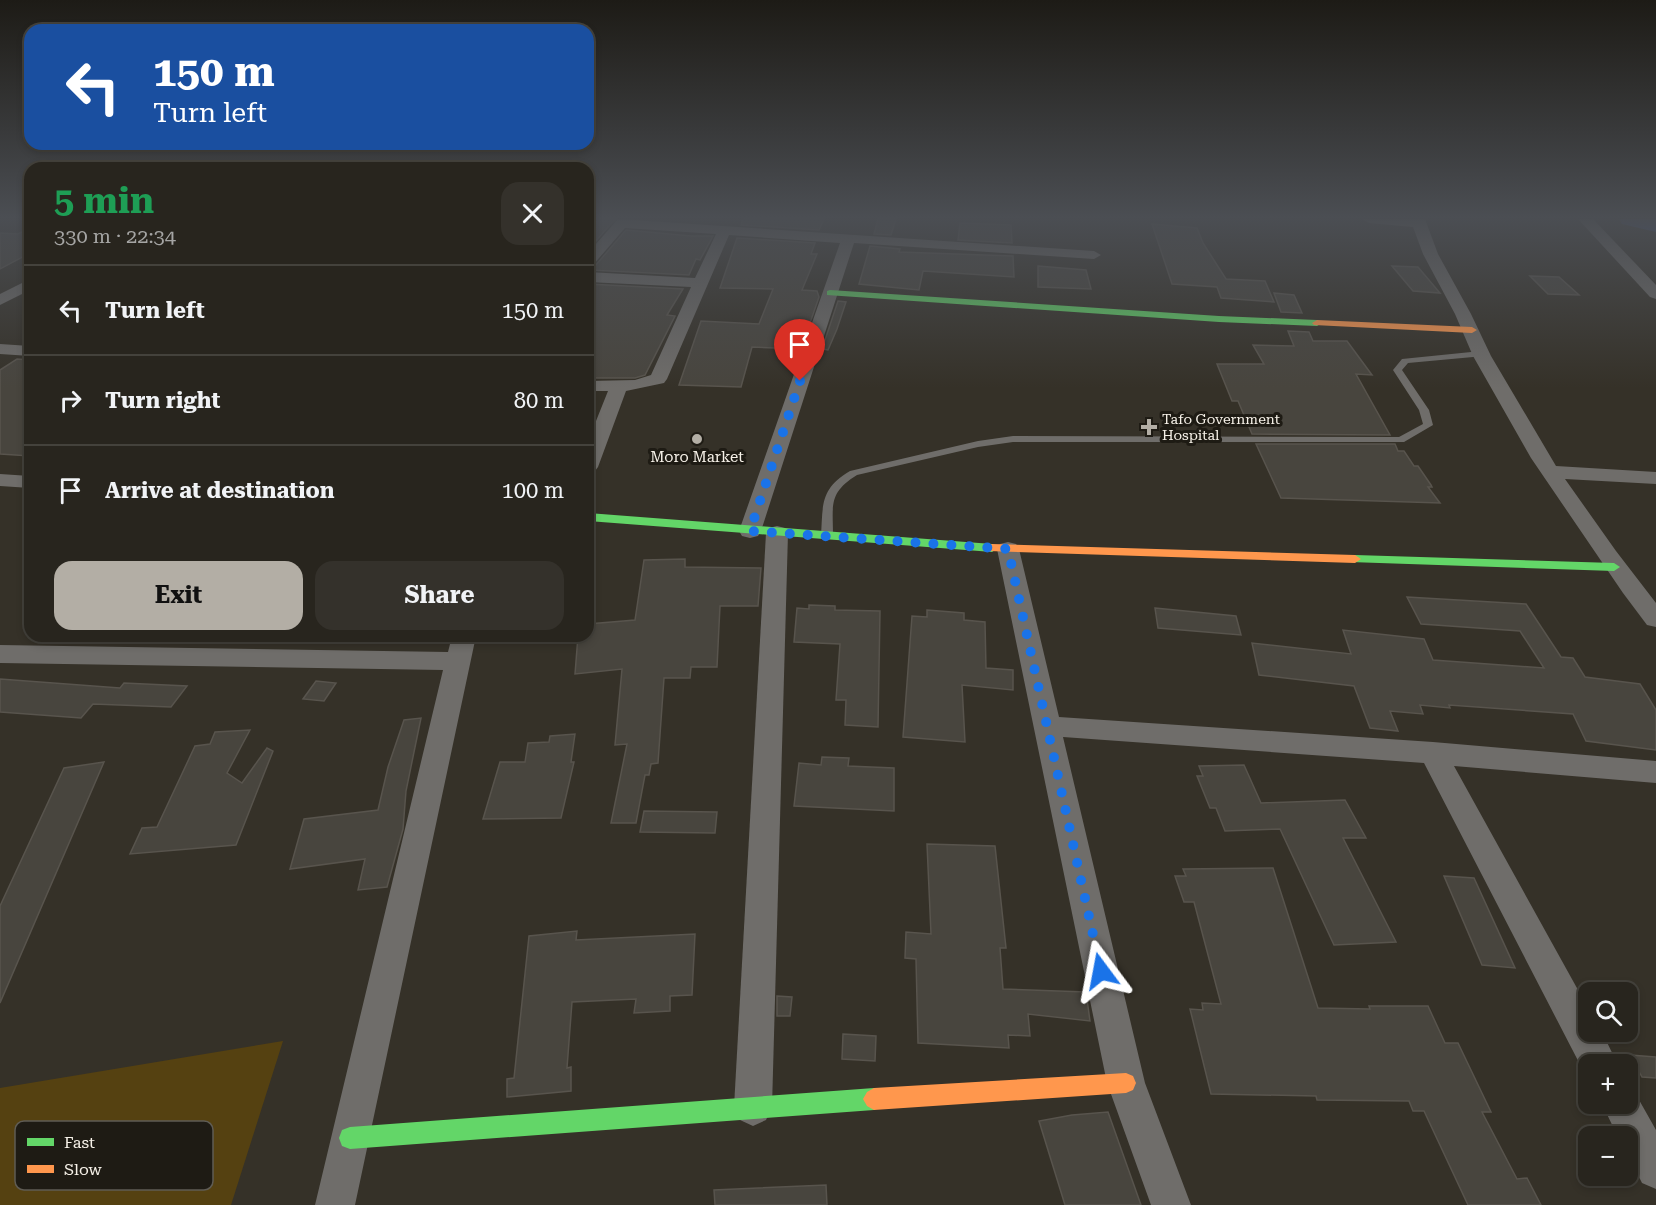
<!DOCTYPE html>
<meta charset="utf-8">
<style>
body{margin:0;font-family:"Roboto Serif",serif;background:#34312b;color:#f1f3f6;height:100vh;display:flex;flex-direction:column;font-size:22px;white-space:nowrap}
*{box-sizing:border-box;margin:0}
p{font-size:20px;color:#a5a5a4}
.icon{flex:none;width:33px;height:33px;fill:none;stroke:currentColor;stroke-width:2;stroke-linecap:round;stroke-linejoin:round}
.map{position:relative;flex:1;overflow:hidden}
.details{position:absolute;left:24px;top:162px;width:570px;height:480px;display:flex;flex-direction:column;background:#28251e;border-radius:18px;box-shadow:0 3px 9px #0003,0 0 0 2px #44423c}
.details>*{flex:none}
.guide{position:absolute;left:24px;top:24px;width:570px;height:126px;border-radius:18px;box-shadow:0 3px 9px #0003,0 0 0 2px #44423c;background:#1a4fa0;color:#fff;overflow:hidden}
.tools{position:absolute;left:1578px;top:982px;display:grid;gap:12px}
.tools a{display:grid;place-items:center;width:60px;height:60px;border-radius:12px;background:#28251e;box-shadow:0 3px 9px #0003,0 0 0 2px #44423c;font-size:30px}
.pin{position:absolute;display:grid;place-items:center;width:51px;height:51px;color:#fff;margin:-62px -26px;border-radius:50% 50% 50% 0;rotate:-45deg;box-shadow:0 0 6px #0007}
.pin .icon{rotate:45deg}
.me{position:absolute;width:66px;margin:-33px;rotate:347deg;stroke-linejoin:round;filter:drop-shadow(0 0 4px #0008)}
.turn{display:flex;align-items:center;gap:21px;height:126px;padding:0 30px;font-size:27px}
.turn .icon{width:78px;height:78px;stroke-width:2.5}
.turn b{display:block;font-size:42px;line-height:51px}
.round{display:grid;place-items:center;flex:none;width:63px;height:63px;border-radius:18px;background:#34312b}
.headline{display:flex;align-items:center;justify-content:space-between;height:102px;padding:0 30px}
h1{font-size:36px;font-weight:700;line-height:45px;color:#1e9e55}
.primary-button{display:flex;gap:12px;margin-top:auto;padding:12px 30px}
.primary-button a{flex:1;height:69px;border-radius:18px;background:#b3aea5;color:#111;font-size:24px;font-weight:700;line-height:69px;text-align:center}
.primary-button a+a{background:#34312b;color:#f1f3f6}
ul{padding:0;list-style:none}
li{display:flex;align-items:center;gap:18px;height:90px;padding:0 30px;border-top:2px solid #44423c}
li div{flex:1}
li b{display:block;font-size:22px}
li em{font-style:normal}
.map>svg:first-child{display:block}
.green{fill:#554111}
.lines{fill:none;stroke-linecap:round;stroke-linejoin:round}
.river{fill:#385195;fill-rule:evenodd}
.building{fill:#48453e;stroke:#58544d;stroke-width:1.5}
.lane{fill:#6f6d6a;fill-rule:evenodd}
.street{fill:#6f6d6a;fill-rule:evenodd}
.fast{fill:#63d668;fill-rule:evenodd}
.slow{fill:#ff974d;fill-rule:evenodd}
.route{stroke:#1a73e8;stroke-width:10;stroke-dasharray:0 18}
.poi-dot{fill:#b3aea5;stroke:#1e1b14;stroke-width:2}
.labels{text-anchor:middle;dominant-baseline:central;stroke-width:6;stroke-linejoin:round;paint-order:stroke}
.far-poi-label{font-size:14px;fill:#f7f2e9;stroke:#1e1b14;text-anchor:start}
.poi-label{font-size:15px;fill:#f7f2e9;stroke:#1e1b14}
.key{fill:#1e1b14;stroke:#5f5c54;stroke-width:1.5}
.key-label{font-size:16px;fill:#f7f2e9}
</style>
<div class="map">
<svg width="1656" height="1205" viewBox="0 0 1656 1205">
<rect width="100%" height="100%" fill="#353128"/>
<polygon class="green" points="283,1041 231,1205 0,1205 0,1088"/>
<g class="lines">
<polygon class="river" points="1619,219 1656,219 1656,232 1622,224"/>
</g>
<g class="building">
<polygon points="588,219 615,219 588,250"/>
<polygon points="743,219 824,219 819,230 741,225"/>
<polygon points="878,219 896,219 891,235 874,234"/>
<polygon points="960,223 1011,225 1012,243 958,240"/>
<polygon points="1152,224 1197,228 1203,243 1226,279 1265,281 1274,302 1221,298 1217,287 1172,284"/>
<polygon points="30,228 30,253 0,269 0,233 18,234"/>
<polygon points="626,230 691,236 713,236 700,260 696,259 689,275 588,270 595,266"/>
<polygon points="737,238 815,243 811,254 817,254 802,290 817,291 819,297 801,349 752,347 741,387 679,385 701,321 759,324 773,289 720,288"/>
<polygon points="870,246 900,249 899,252 1013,256 1014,277 923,271 919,290 859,284"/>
<polygon points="1038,266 1086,270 1091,289 1038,287"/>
<polygon points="1392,266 1418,267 1440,293 1413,291"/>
<polygon points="1530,276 1559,277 1579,295 1548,294"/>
<polygon points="588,284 683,289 667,315 675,316 645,375 635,378 588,378"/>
<polygon points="1274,293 1294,295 1302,313 1281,312"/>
<polygon points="838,301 846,302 837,329 828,350 822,349"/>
<polygon points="1288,331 1309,332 1313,341 1347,341 1372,375 1356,374 1390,435 1252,434 1238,401 1232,401 1217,364 1264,364 1253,345 1294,346"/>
<polygon points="17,359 30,360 30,456 0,454 0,370"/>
<polygon points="1256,444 1395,444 1398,451 1404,451 1414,466 1418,466 1431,485 1432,487 1428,487 1440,503 1281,498"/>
<polygon points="685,559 685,567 761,568 758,606 720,606 717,667 691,667 690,678 664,678 658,763 651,764 649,775 645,775 636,823 611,823 627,744 615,745 622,669 575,674 578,636 588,636 588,624 635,620 644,560"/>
<polygon points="1407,597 1526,604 1561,657 1573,658 1585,677 1640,684 1656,710 1656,750 1586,741 1573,714 1449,705 1450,708 1420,705 1423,714 1390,711 1398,731 1370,728 1354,686 1259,675 1252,643 1351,654 1343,630 1424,639 1433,660 1544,668 1520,631 1421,624"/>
<polygon points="809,605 835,606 835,610 880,611 878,727 845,725 846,700 836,700 840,644 794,642 797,608 809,609"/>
<polygon points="1155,608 1236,616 1241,635 1158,628"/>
<polygon points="927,610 964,613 964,620 985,622 986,668 1013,670 1013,690 962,685 965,742 903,737 912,616 927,617"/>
<polygon points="0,679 120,688 124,683 187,686 171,707 93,704 81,718 0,712"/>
<polygon points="316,681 336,683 324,701 303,699"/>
<polygon points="421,718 406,791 403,829 387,887 358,890 365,859 290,869 304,819 378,810 388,767 404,720"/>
<polygon points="250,730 227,773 242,783 267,748 273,751 236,845 130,854 142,828 157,827 195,746 210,744 215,732"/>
<polygon points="575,734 571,762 574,762 561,818 483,819 500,762 525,762 528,743 549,742 550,736"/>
<polygon points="822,757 849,758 848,766 894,768 894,811 794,806 799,763 821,765"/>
<polygon points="104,762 0,1003 0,906 64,768"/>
<polygon points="1244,765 1261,803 1345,800 1366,838 1343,838 1396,942 1334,945 1280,829 1225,831 1216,808 1210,808 1197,776 1203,776 1199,766"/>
<polygon points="644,811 717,812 715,833 640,832"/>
<polygon points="927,844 995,846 1006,948 1000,948 1003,989 1086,992 1090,1021 1028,1014 1030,1036 1008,1035 1009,1048 918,1043 916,959 905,958 906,932 931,934"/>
<polygon points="1273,868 1318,1008 1370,1009 1369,1006 1428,1006 1445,1043 1458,1043 1491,1112 1482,1112 1517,1179 1527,1178 1541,1205 1468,1205 1424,1111 1413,1111 1409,1101 1317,1100 1316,1096 1211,1094 1190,1009 1203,1010 1202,1003 1221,1004 1194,902 1184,902 1175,876 1186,876 1183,869"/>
<polygon points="1444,876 1474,878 1515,968 1482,965"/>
<polygon points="577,931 576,940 695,934 692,995 670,996 670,1011 634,1013 636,999 572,1002 567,1068 571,1067 571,1091 507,1097 507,1079 514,1078 529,936"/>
<polygon points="777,996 792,997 790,1016 777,1016"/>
<polygon points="843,1034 876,1036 875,1061 842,1059"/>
<polygon points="1630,1055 1656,1057 1656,1078 1642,1077"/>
<polygon points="1108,1112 1141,1205 1065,1205 1039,1121 1072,1115"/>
<polygon points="826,1185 827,1205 715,1205 714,1190"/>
</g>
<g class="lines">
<path class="lane" d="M1481,351L1484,352V356L1408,363L1402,370L1429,410L1433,425L1404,442H1013L978,447L857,475C828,493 833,505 833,536L827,539L821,536C823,504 820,489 850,471L978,441L1013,436L1399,437L1423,424L1419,410L1393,370L1402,359Z"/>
<g class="street">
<polygon points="618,219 1094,251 1101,255 1094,259 854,243 761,531 758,536 750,538 742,536 739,531 840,243 729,235 667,379 664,383 626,391 598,467 595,471 588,473 588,441 608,391 588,391 588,381 635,380 651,375 691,287 588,282 588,272 695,278 716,234 625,228 593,265 588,266 588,253"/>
<polygon points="1362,219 1425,219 1438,254 1471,314 1491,356 1556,466 1656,472 1656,484 1565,479 1616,551 1656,603 1656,627 1647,625 1623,593 1531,458 1473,356 1455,314 1423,254 1413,227 1369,223"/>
<polygon points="1578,219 1593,219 1656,285 1656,299 1650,297"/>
<polygon points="30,279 30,290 0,305 0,294"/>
<polygon points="0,344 30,346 30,356 0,354"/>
<polygon points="0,474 30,476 30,488 0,486"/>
<polygon points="777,526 785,528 788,533 772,1107 766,1120 753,1126 740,1120 734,1107 766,533 769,528"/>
<polygon points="1008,542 1016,544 1019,549 1059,717 1433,742 1656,761 1656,783 1454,766 1588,1008 1588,1032 1602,1032 1618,1065 1588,1065 1587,1078 1424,763 1063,737 1145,1083 1191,1205 1151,1205 1107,1083 997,549 1000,544"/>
<polygon points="452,636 476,636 355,1205 315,1205 443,670 0,663 0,645 448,652"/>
<polygon points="1628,1088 1634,1091 1656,1130 1656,1189 1642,1183 1628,1155 1628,1137 1618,1137 1602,1104 1628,1104"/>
</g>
<g class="fast">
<polygon points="830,290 1219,316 1317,320 1322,323 1317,326 1219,322 827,295 827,291"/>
<polygon points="588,513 992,544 998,548 992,552 588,521"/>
<polygon points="1355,555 1614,563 1620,567 1614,571 1350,562 1349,559"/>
<polygon points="874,1088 881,1092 885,1099 881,1106 874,1110 350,1149 342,1146 339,1138 342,1130 350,1127"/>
</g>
<g class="slow">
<polygon points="1317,320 1472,327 1477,330 1472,333 1314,325 1312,323"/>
<polygon points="992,544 1355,555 1361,559 1355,563 988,551 986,548"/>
<polygon points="1126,1073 1133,1076 1136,1083 1133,1090 1126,1093 874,1110 867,1106 863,1099 867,1092 874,1088"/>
</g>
</g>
<linearGradient id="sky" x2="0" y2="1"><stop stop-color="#1d1b16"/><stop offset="0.56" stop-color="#4b4e53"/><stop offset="1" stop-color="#4b4e53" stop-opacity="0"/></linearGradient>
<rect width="1656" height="388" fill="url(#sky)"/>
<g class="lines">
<polyline class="route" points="800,381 750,531 1008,549 1101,971"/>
</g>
<g class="poi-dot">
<path d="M1146 418h6v6h6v6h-6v6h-6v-6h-6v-6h6z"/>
<circle cx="697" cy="439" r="6"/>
</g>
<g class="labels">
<g class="far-poi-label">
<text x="1162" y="419">Tafo Government<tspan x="1162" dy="16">Hospital</tspan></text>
</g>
<g class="poi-label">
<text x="697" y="457">Moro Market</text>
</g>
</g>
<rect x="15" y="1121" width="198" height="69" rx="9" class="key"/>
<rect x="27" y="1138" width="27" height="8" fill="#63d668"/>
<rect x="27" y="1165" width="27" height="8" fill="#ff974d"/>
<g class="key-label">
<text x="64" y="1148">Fast</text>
<text x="64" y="1175">Slow</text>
</g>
</svg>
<div class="tools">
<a><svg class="icon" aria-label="search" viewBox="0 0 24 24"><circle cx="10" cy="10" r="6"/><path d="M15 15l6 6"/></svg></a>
<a>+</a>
<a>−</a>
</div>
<div class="pin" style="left:800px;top:381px;background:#d93025"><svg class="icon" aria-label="arrive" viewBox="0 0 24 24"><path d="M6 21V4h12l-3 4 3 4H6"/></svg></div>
<svg class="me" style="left:1101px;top:971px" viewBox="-20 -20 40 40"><path d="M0-17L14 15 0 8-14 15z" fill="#1a73e8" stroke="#fff" stroke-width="4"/></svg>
<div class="guide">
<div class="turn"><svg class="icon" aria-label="left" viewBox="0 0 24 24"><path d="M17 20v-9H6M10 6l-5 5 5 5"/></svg><div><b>150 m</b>Turn left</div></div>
</div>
<section class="details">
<div class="headline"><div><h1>5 min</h1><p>330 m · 22:34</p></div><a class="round"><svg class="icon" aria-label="close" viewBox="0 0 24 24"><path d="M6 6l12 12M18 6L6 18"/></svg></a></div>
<ul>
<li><svg class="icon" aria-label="left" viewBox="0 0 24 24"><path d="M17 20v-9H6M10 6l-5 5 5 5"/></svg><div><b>Turn left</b></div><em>150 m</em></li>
<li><svg class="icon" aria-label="right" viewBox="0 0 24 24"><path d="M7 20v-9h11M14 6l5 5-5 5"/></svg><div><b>Turn right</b></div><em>80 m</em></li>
<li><svg class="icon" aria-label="arrive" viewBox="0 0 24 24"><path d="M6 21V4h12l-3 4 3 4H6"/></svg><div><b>Arrive at destination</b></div><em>100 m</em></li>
</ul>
<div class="primary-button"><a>Exit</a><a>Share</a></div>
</section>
</div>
